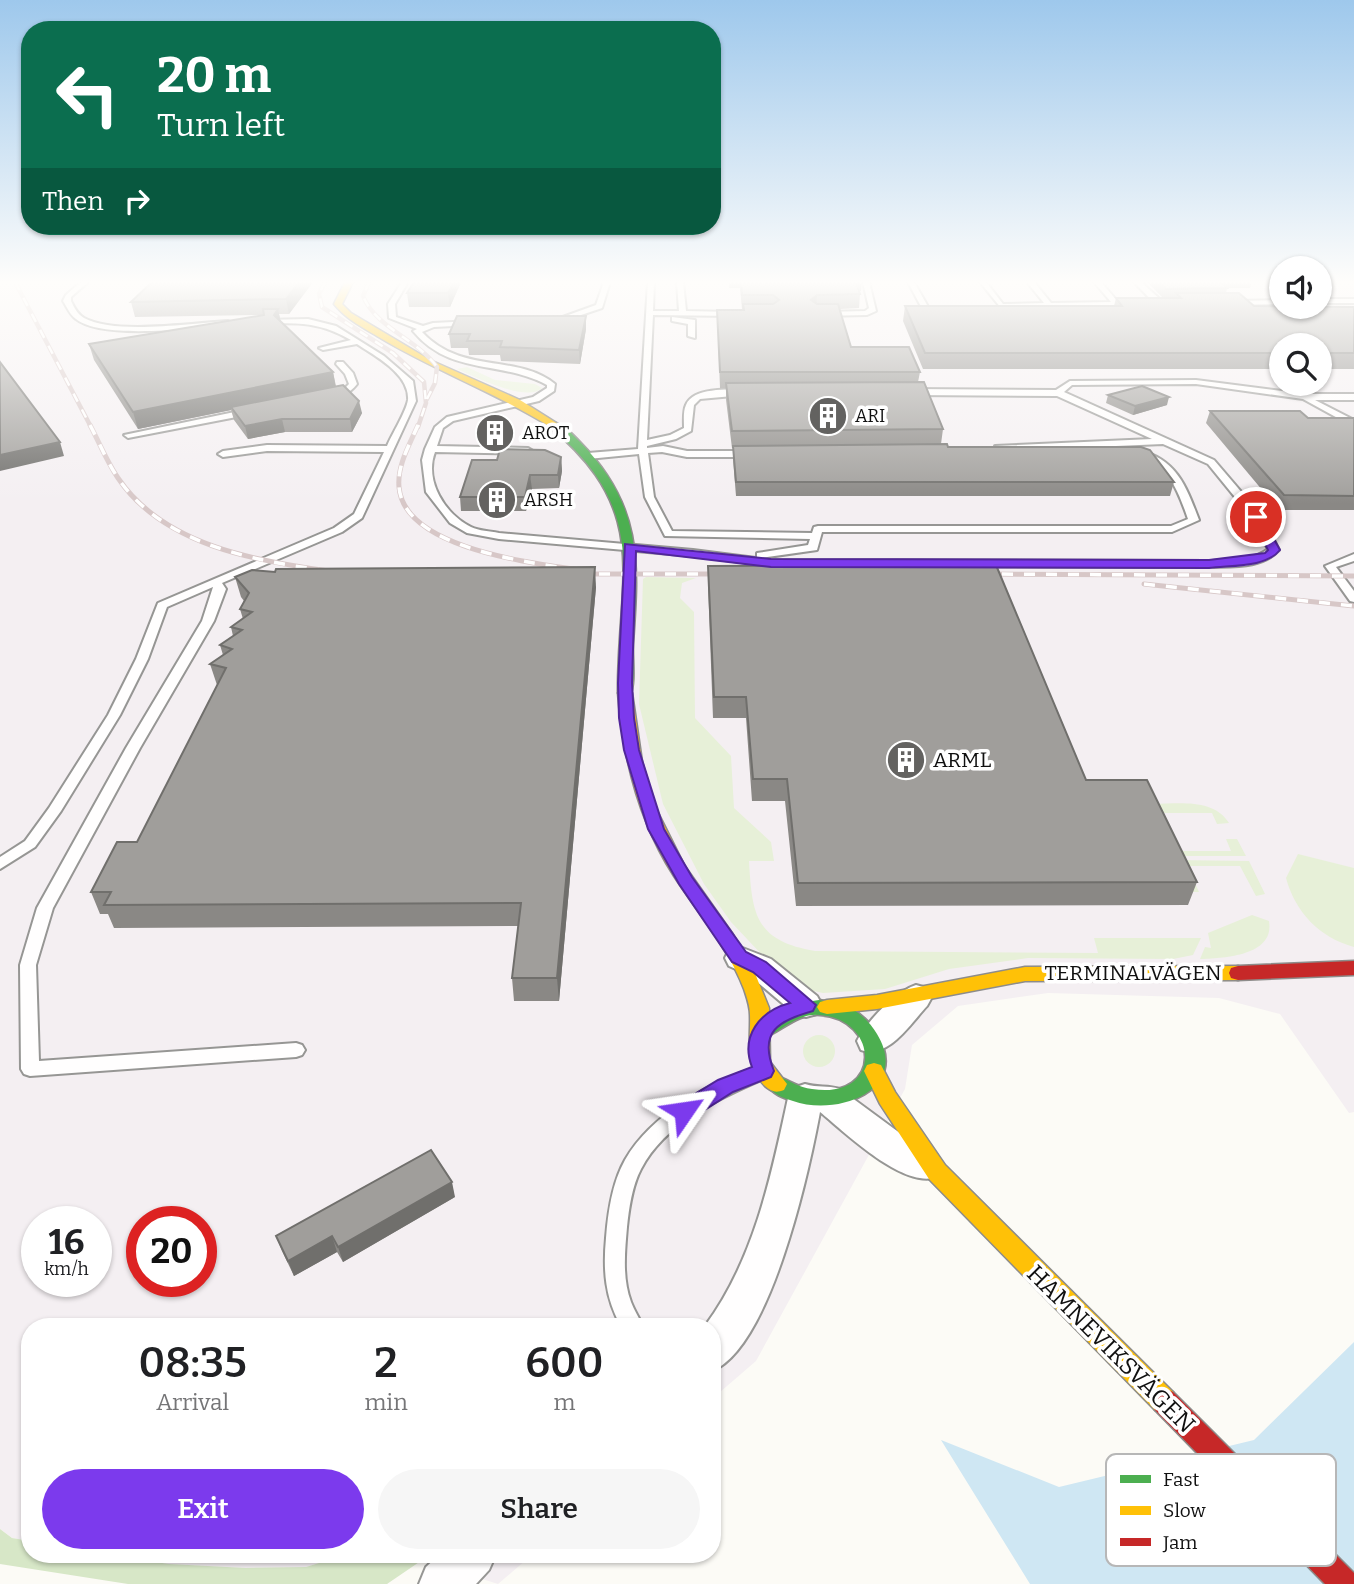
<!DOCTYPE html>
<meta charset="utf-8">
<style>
body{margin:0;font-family:Bitter,serif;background:#f6f6f6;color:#202124;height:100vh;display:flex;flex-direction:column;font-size:26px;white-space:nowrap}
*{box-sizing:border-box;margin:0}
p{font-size:23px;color:#757577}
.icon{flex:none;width:38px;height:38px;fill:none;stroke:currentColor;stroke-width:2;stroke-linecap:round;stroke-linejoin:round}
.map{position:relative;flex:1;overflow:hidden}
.side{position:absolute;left:21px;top:1318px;width:700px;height:245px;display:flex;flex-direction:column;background:#fff;border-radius:28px;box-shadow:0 2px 5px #0004}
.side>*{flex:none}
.guide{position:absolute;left:21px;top:21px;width:700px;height:214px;border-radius:28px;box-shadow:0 2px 5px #0004;background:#0b6e4f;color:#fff;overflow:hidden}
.tools{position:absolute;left:1269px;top:256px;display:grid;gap:14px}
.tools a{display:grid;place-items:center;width:63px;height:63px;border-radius:50%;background:#fff;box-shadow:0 2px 5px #0004;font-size:35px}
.speed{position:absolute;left:21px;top:1206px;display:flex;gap:14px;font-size:35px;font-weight:700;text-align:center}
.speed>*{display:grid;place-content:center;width:91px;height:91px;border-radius:50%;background:#fff;box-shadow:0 2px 5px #0004;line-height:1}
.speed small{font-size:18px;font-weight:400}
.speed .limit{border:10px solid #d22;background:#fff;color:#111}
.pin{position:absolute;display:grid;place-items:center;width:60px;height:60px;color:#fff;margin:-30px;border:4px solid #fff;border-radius:50%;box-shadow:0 2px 7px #0007}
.me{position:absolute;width:77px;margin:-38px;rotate:58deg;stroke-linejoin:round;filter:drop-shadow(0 0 5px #0008)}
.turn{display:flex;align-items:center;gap:24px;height:147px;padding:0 21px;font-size:32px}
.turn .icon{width:91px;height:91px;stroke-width:2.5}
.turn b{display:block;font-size:49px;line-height:60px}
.then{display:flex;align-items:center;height:66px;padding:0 21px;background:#0003;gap:14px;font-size:26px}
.eta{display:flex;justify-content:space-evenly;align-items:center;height:119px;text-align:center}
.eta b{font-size:42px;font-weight:600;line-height:49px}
.button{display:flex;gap:14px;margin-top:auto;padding:14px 21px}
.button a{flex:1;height:80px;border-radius:42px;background:#7c3aed;color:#fff;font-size:28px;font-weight:600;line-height:80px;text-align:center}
.button a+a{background:#f6f6f6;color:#202124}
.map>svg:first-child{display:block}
.industrial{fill:#f4eff2;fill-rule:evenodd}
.green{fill:#e7f0d8}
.forest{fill:#d7e7c7}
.water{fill:#cfe7f3}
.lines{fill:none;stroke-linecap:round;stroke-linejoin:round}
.lane-casing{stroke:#969694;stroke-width:4}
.street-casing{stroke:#969694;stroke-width:4}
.fast-casing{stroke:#8d8c8a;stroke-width:3}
.slow-casing{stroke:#8d8c8a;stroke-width:3}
.jam-casing{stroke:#8d8c8a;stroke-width:3}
.lane{fill:#fffefe;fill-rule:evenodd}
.street{fill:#fffefe;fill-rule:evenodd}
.fast{fill:#4caf50;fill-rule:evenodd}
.slow{fill:#ffc107;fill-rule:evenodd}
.jam{fill:#c62828;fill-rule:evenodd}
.rail-far1-casing{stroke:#d7c7c7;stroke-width:4.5}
.rail-casing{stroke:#d7c7c7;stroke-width:5}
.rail-far1{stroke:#fff;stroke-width:2.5;stroke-dasharray:9;stroke-linecap:butt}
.rail{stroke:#fff;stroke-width:3.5;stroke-dasharray:11;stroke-linecap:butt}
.wall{fill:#8a8885}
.shaded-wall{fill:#706f6c}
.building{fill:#a09e9b;stroke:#706f6c;stroke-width:2}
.route{fill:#7c3aed;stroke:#51269a;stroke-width:2}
.labels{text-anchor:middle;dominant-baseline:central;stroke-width:7;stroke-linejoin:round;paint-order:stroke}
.far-poi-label{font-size:18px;fill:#101010;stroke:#fff;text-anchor:start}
.poi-label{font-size:21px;fill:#101010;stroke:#fff;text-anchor:start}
.street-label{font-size:21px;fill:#101010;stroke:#fff}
.near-street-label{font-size:24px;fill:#101010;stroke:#fff}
.key{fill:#fff;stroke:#b7b7b7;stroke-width:2}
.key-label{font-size:19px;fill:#101010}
</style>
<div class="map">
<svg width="1354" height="1584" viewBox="0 0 1354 1584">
<rect width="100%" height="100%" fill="#fcfbf6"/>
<g class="industrial">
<path d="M0,282H1281V306H1320V282H1354V1112L1349,1113L1280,1014L1219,998L1048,993L958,1006L912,1045L905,1089L756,1361L712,1399V1326H30V1541L12,1538L0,1529ZM1281,345H1320V383H1281ZM37,1222H96V1281H37ZM142,1222H201V1281H142Z"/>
<polygon points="102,1554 348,1554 306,1567 246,1568 169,1564"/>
<polygon points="431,1554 533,1554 498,1584 422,1560"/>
</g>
<g class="green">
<path d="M467,367L495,380L535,384L542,388C528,403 475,377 457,369Z"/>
<path d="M646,577L696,578L682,583L680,598L694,612L695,718L731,756L734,808L771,842L774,861H749C752,914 755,941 815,951L1098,953L1094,938H1201L1193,955L1173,959L1028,958L949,969L885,989L823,993L809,990L766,959L731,922L704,884L663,804L639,704L643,579Z"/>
<path d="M1153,804C1179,804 1213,798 1229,823L1217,824L1212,813H1161Z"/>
<polygon points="1226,839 1237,839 1246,856 1182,856 1179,851 1231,851"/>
<path d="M1298,854L1354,868V947C1320,938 1295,912 1286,878Z"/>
<polygon points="1172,860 1249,861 1265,894 1256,896 1240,866 1187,866 1199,892 1191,892"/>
<path d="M1252,915L1269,921C1275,956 1223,958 1200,959L1205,947L1211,948L1208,933Z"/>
<circle cx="819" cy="1051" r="16"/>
</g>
<polygon class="forest" points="0,1529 12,1538 30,1541 30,1554 102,1554 169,1564 246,1568 306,1567 348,1554 431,1554 387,1584 128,1584 0,1564"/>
<polygon class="water" points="1354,1342 1354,1584 1030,1584 941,1440 1059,1487 1254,1440"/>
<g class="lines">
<g class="lane-casing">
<g id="lane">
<path d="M81,282H88L71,297V301C74,307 77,314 84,318C115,335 192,323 228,321L232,323L228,325C194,328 102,340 76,319C70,315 67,307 63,301L66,295Z"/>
<path d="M402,282H408L395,304L396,317L423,326L433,323L473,321L477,323L473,325L434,327L422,332C462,375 516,353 555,384L554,391L539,401L453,421L443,428L437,446L528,448L533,451L528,454L435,452C424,481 445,514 471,527C479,531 490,531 499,533L693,550L771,560L1209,561C1229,559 1251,562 1268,549L1252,518L1208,464L1163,444L998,451L995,450V446L1152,439L1057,396L911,395L907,392L911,389L1056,390L1070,381L1196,380L1305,394H1354V400H1315L1354,420V427L1303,399L1196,384L1072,385L1064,392L1214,460L1261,515L1279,550C1262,569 1232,566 1209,567L771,566L693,556L499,539L467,533L450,523L426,492L422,460L425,449L435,427L447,417L533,397L547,388V385C501,360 450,376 413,331L417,329L389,318L388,304Z"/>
<polygon points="604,282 610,282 602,308 560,322 560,318 596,305"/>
<path d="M648,282H654L653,311H679L677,282H683L686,311L735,312L739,314L735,316L653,315L647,440L670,435L684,428C684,421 683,411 686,405C693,387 728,390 744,389L748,392L744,395L700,399L694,405L691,431L676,439L647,446V448L663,446L687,451H751L756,454L751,457H687L662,452L648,453L654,497L672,531L812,533L814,527L818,526H1171L1188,519C1178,490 1168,463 1136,455L1134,453L1139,450C1177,460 1186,486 1199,520L1172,532H822L817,550L761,558L757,557V553L808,545L810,539L665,536L645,497L639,454L588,459L583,456L588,453L638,449Z"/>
<polygon points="863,282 869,282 876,311 867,315 820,316 823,312 865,311 869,308"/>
<polygon points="908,282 914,282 931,312 940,311 940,315 926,316"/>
<polygon points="980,282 986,282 1003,304 1044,303 1027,282 1034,282 1051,303 1111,302 1094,282 1101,282 1118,302 1136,304 1117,307 1001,308"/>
<polygon points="1134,282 1141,282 1163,302 1163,306 1157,306"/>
<rect x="1320" y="299" width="34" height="4"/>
<polygon points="1281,300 1281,304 1233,305 1229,303 1233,301"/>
<polygon points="672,317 695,320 695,338 688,336 688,324 672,321"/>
<path d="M308,319L336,326L384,356L413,381L416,401L362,518L342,532L222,583L226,589L214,621L140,748L53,908L36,965L39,1061L296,1043L302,1045L305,1050L302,1055L296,1057L30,1076L24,1074L21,1069L20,965L37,908L126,748L202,621L213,587L167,607L148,659L120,715L61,811L35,847L0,869V857L25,841L49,808L108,715L136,659L158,603L334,528L354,514L384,452L267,451L223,457L218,454L223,451L267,445L387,446C392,434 406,412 408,400C410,374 375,356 357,344L323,350L319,348L351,340C320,322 298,322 262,324L258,322L262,320Z"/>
<path d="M337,362H343L353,373L357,384C349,394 341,398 328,397V393L343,390L349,384L345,374L336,364Z"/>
<polygon points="249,409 253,412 252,414 128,438 124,435"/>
<polygon points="1354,554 1354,561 1336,567 1354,591 1354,602 1350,601 1325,566"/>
<path d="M760,1066L766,1068L769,1073L766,1078C721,1097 665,1123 641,1169C632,1186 629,1208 627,1227C625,1251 622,1278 631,1302C634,1310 639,1318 643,1326H621C605,1298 603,1270 606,1238C608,1212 612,1183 625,1160C652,1113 711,1082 760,1066Z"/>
</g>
</g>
<g class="street-casing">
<g id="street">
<polygon points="740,947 771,959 817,996 822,1005 817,1014 806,1017 795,1014 749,975 729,966 725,958 729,950"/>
<path d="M916,985L927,988L932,997L927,1006C910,1024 889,1059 861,1050L857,1041C867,1021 895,992 916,985Z"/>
<path d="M805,1084C818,1088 827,1085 840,1089L912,1142L937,1155L942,1166L937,1177C903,1189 846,1133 820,1112C809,1171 771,1347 712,1371V1326H705C754,1260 771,1177 788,1098L793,1088Z"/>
<polygon points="440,1554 496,1554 489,1570 476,1584 419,1584 426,1567"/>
</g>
</g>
<g class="fast-casing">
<g id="fast">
<path d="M549,422C561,421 572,434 580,442C642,505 639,561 633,643C632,658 636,682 630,696L625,697L618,693C617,578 654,513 549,426Z"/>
<path d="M819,1000C829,1002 841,1004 850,1008C862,1014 871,1024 877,1034C911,1090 837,1117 793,1101C783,1098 772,1094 767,1084L770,1078L777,1076C789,1080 799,1088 812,1089C884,1100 879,1019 820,1015C796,1013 782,1032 761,1039L754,1036L751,1031C763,1010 798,1003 819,1000Z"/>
</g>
</g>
<g class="slow-casing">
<g id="slow">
<path d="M345,282H353L342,304L351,313L430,360L520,400L558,424L549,426C496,393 436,371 382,339C364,328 347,320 334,304Z"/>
<path d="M625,689L632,693L642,762L655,807L684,865L732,933L752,966L769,1008L770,1062L787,1084L784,1090C776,1093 772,1092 765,1086C744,1066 751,1041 750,1015C750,1006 747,998 744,989C728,947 698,913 674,876C638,820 623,758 618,693Z"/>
<polygon points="1238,966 1245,968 1247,973 1245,978 1238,980 1025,981 877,1009 827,1014 820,1012 817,1007 820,1002 827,1000 877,995 1025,967"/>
<polygon points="874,1063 881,1065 895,1092 945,1165 1173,1392 1177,1401 1173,1410 1164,1414 1155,1410 929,1179 880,1104 864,1071 867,1065"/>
</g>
</g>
<g class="jam-casing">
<g id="jam">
<polygon points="1354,961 1354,975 1238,980 1231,978 1229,973 1231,968 1238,966"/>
<polygon points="1164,1388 1173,1392 1354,1573 1354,1584 1325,1584 1155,1410 1151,1401 1155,1392"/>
</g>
</g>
<use href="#lane" class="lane"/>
<use href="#street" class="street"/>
<use href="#fast" class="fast"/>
<use href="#slow" class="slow"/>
<use href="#jam" class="jam"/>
<g class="rail-far1-casing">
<g id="rail-far1">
<polyline points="15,282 91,427"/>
<polyline points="325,282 319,294 322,307 393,353 424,382 426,403 418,427"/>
<path d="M369,282L363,296C376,328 417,339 437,367L435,383L427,399"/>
</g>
</g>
<g class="rail-casing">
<g id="rail">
<path d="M90,425C99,442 107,462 118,478C163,545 255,561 329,571"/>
<path d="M418,425C410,444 397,465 399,487C404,549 533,563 580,570"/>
<polyline points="577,574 728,574"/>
<polyline points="980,574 1354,576"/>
<polyline points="1144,584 1354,606"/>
</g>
</g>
<use href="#rail-far1" class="rail-far1"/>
<use href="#rail" class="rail"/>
</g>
<g class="wall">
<polygon points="152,282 313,282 289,314 279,314 281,322 333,372 336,386 362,413 352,432 285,432 248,439 234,420 231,410 138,429 94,360 89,344 264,315 135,317 131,302"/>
<polygon points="461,282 450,307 409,307 407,293"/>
<polygon points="729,282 862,282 861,291 859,291 860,294 859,308 840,309 851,347 920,372 918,382 943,429 941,444 948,447 1174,482 1170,496 736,496 733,459 733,448 732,448 726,400 726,388 720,388 717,310 743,310 743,309 742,309 740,288 729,288"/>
<polygon points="1147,282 1252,282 1250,288 1227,288 1226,293 1254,306 1354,307 1354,369 1320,369 1320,345 1281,345 1281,369 923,369 903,321 905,306 1114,306 1116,298 1163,298"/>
<polygon points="586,329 580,364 501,361 500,355 469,355 468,348 451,348 449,334"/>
<polygon points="1108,395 1167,405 1133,415 1106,403"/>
<polygon points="1210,411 1308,418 1354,418 1354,510 1279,510 1206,423"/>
<polygon points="561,457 562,471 559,488 532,489 526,511 461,511 460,497 497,460"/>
<polygon points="708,566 1086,780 1197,882 1188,905 796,906 785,801 752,801 746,718 713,718 708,585"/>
<polygon points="275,572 596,587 559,1001 514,1001 512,978 518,926 114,928 108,914 100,914 91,892 137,842 217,685 210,664 223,655 220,645 233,636 231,627 243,619 240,609 244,601 241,597 235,577"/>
<polygon points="455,1197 343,1262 337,1252 294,1276 282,1251 276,1236"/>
</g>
<g class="shaded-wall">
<polygon points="299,282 313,282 289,314 286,299"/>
<polygon points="454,282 461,282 450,307 448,293"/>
<polygon points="817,295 816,309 811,300"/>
<polygon points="278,309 281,324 274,315"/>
<polygon points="586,316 586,329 580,364 579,350"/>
<polygon points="333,372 336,389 231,407 231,410 138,429 133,412"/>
<polygon points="1169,397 1167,405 1133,415 1135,406"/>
<polygon points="359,401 362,413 352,432 350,419"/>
<polygon points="282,419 285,432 248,439 245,426"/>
<polygon points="60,442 64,456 0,471 0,455"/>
<polygon points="561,457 562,471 559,488 558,475"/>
<polygon points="530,475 532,489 526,511 525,497"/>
<polygon points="595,567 596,587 559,1001 557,978"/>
<polygon points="452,1182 455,1197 343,1262 338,1247"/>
<polygon points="332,1236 337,1252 294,1276 288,1261"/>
</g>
<g class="building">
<polygon points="152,282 299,282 286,299 131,302"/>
<polygon points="414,282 454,282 448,293 407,293"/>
<polygon points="741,282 856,282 860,294 817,295 811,300 817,304 838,304 851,347 909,347 920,372 720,372 717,310 744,310 743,304 773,304 779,300 773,295 742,295"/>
<polygon points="1159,282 1221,282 1227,288 1166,289"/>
<polygon points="1176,293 1239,293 1254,306 1354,307 1354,353 1320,353 1320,345 1281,345 1281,353 925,353 905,306 1122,306 1116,298 1181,298"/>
<polygon points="263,309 278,309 274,315 333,372 133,412 89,344 264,315"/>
<polygon points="457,316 586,316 579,350 500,347 502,341 467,341 470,334 449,334"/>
<polygon points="0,362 60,442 0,455"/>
<polygon points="924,382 943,429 732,431 726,383"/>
<polygon points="343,385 359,401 350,419 282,419 245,426 231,407"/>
<polygon points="1142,386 1169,397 1135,406 1108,395"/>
<polygon points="1210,411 1300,411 1308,418 1354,418 1354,496 1284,495"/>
<polygon points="947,444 948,447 1141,447 1150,450 1174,482 736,482 733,446"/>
<polygon points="500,449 545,450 561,457 558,475 530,475 525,497 460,497 472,460 497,460"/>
<polygon points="996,565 1086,780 1147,780 1197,882 798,883 787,779 753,779 746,697 714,697 708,566"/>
<polygon points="595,567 557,978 512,978 521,903 104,905 111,892 91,892 117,842 137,842 226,668 210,664 232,649 220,645 242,630 231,627 252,612 240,609 249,593 235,577 252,570 275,572 276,569"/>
<polygon points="431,1150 452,1182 338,1247 332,1236 288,1261 276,1236"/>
</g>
<linearGradient id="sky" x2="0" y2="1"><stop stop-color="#9ec8ec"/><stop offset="0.56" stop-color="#fefdfb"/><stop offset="1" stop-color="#fefdfb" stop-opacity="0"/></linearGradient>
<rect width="1354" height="504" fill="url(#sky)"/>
<path class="route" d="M1256,513L1262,517L1280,550C1266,568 1230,565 1209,568L771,567L636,551L632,683L634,718L639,750L664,829L692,877L746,952L766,962L816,1005L813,1011C779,1021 758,1031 774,1071L771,1077L733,1092L692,1118L684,1120L677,1118L674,1111L677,1105L718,1080L752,1067C740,1036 760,1011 790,1003L753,972L732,962L679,884L648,829L624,750L619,718L618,683L625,544L771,559L1209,560L1265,553L1268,550L1251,517Z"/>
<defs>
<g id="building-disc" transform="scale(2.0125)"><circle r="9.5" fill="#636260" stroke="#fff"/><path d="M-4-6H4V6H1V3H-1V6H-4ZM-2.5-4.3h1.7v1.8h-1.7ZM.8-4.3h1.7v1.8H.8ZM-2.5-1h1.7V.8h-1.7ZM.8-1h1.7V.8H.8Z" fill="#fff"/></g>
</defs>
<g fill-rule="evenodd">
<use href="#building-disc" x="828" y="416"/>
<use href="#building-disc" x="495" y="433"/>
<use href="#building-disc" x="497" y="500"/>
<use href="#building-disc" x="906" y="760"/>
</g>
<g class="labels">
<g class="far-poi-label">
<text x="855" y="416">ARI</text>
<text x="522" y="433">AROT</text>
<text x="524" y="500">ARSH</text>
</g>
<g class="poi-label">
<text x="933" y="760">ARML</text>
</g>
<g class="street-label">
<text x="1133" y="973">TERMINALVÄGEN</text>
</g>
<g class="near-street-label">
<text transform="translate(1111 1349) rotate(45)">HAMNEVIKSVÄGEN</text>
</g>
</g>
<rect x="1106" y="1454" width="230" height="112" rx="10" class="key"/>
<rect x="1120" y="1475" width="31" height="8" fill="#4caf50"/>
<rect x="1120" y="1506" width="31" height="9" fill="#ffc107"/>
<rect x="1120" y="1538" width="31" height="8" fill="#c62828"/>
<g class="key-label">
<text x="1163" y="1486">Fast</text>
<text x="1163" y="1517">Slow</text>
<text x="1163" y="1549">Jam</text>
</g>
</svg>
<div class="tools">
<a><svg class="icon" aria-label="sound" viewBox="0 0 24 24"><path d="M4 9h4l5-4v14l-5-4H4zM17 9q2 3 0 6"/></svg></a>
<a><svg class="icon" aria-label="search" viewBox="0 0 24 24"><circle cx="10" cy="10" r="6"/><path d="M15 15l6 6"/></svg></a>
</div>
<div class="speed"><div>16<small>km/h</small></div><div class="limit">20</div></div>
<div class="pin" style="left:1256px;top:517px;background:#d93025"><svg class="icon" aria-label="arrive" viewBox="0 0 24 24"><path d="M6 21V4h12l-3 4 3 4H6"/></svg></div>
<svg class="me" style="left:684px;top:1111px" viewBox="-20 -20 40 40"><path d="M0-17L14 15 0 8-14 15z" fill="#7c3aed" stroke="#fff" stroke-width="4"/></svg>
<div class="guide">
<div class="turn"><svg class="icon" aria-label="left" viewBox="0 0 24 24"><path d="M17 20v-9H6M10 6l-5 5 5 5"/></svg><div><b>20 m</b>Turn left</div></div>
<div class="then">Then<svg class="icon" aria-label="right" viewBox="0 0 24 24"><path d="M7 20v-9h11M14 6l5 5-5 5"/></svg></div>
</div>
<section class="side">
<div class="eta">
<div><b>08:35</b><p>Arrival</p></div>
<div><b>2</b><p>min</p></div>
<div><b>600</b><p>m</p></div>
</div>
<div class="button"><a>Exit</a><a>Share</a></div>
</section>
</div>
